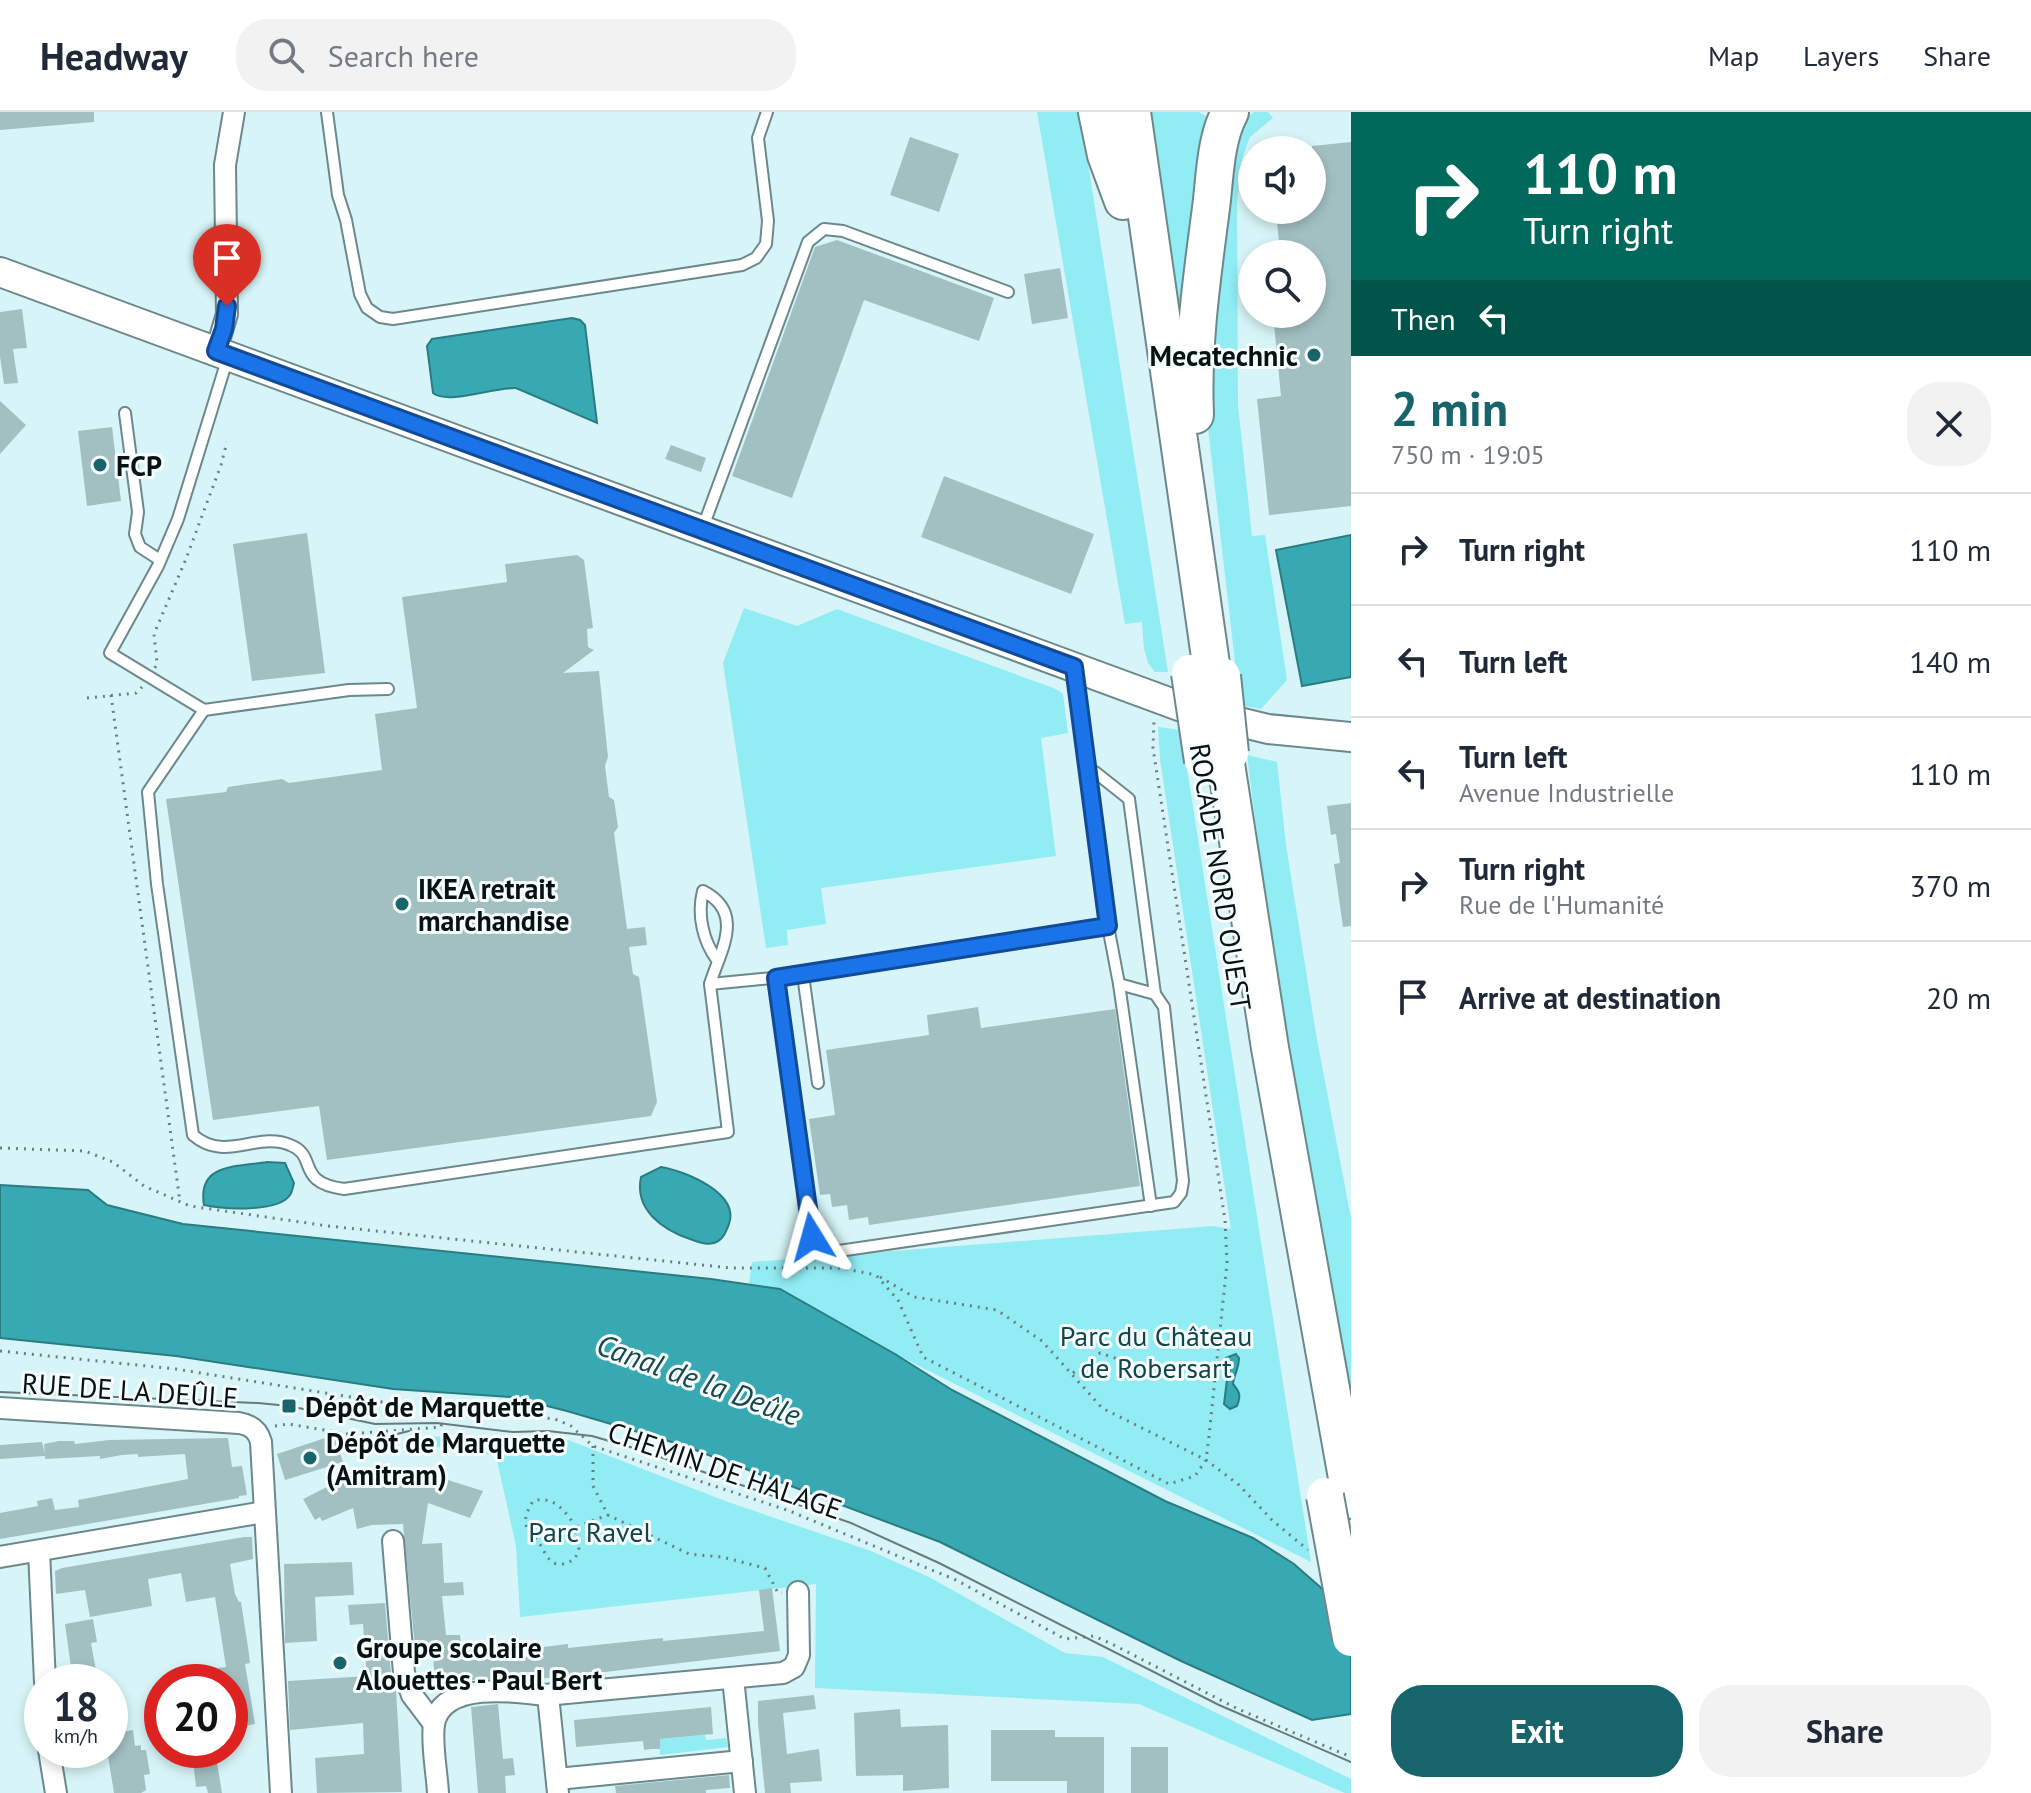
<!DOCTYPE html>
<meta charset="utf-8">
<style>
body{margin:0;font-family:"PT Sans",sans-serif;background:#f2f2f3;color:#1f2937;height:100vh;display:flex;flex-direction:column;font-size:30px;white-space:nowrap}
*{box-sizing:border-box;margin:0}
p{font-size:26px;color:#747a83}
.icon{flex:none;width:44px;height:44px;fill:none;stroke:currentColor;stroke-width:2;stroke-linecap:round;stroke-linejoin:round}
.map{position:relative;flex:1;overflow:hidden}
.side{display:flex;flex-direction:column;background:#fff;width:680px}
.side>*{flex:none}
.guide{background:#00695c;color:#fff;overflow:hidden}
.tools{position:absolute;left:1238px;top:24px;display:grid;gap:16px}
.tools a{display:grid;place-items:center;width:88px;height:88px;border-radius:50%;background:#fff;box-shadow:0 4px 12px #0003;font-size:40px}
.speed{position:absolute;left:24px;top:1552px;display:flex;gap:16px;font-size:40px;font-weight:700;text-align:center}
.speed>*{display:grid;place-content:center;width:104px;height:104px;border-radius:50%;background:#fff;box-shadow:0 4px 12px #0003;line-height:1}
.speed small{font-size:20px;font-weight:400}
.speed .limit{border:12px solid #d22;background:#fff;color:#111}
.pin{position:absolute;display:grid;place-items:center;width:68px;height:68px;color:#fff;margin:-82px -34px;border-radius:50% 50% 50% 0;rotate:-45deg;box-shadow:0 0 8px #0007}
.pin .icon{rotate:45deg}
.me{position:absolute;width:88px;margin:-44px;rotate:352deg;stroke-linejoin:round;filter:drop-shadow(0 0 6px #0008)}
.turn{display:flex;align-items:center;gap:28px;height:168px;padding:0 40px;font-size:36px}
.turn .icon{width:104px;height:104px;stroke-width:2.5}
.turn b{display:block;font-size:56px;line-height:68px}
.then{display:flex;align-items:center;height:76px;padding:0 40px;background:#0003;gap:16px;font-size:30px}
.round{display:grid;place-items:center;flex:none;width:84px;height:84px;border-radius:32px;background:#f2f2f3}
.summary{display:flex;align-items:center;justify-content:space-between;height:136px;padding:0 40px}
h1{font-size:48px;font-weight:800;line-height:60px;color:#17656b}
.cta{display:flex;gap:16px;margin-top:auto;padding:16px 40px}
.cta a{flex:1;height:92px;border-radius:32px;background:#17656b;color:#fff;font-size:32px;font-weight:800;line-height:92px;text-align:center}
.cta a+a{background:#f2f2f3;color:#1f2937}
ul{padding:0;list-style:none}
li{display:flex;align-items:center;gap:24px;height:112px;padding:0 40px;border-top:2px solid #e0e1e3}
li div{flex:1}
li b{display:block;font-size:30px}
li em{font-style:normal}
header{display:flex;align-items:center;gap:48px;box-sizing:border-box;height:112px;padding:0 40px;background:#fff;border-bottom:2px solid #e0e1e3}
header strong{font-size:38px}
nav{display:flex;gap:44px;margin-inline-start:auto;font-size:28px}
.search{width:560px;height:72px;background:#f2f2f3;display:flex;align-items:center;gap:20px;box-sizing:border-box;padding:0 28px;border-radius:32px;color:#747a83;font-size:30px}
main{display:flex;flex:1;min-height:0}
.map>svg:first-child{display:block}
.green{fill:#91ecf4}
.water{fill:#38a9b2;stroke:#297c82;stroke-width:2}
.building{fill:#a2c0c2}
.lines{fill:none;stroke-linecap:round;stroke-linejoin:round}
.lane-casing{stroke:#6c888b;stroke-width:14}
.street-casing{stroke:#6c888b;stroke-width:24}
.secondary-casing{stroke:#6c888b;stroke-width:32}
.highway-casing{stroke:#6c888b;stroke-width:40}
.path{stroke:#6a7e80;stroke-width:3;stroke-dasharray:2 6;stroke-linecap:butt}
.lane{stroke:#fff;stroke-width:10}
.street{stroke:#fff;stroke-width:20}
.secondary{stroke:#fff;stroke-width:28}
.highway{stroke:#fff;stroke-width:36}
.tram{stroke:#677b7d;stroke-width:2}
.highway-bridge-casing{stroke:#6c888b;stroke-width:40;stroke-linecap:butt}
.highway-bridge{stroke:#fff;stroke-width:36}
.route-casing{stroke:#114b97;stroke-width:20}
.route{stroke:#1a73e8;stroke-width:14}
.poi-dot{fill:#17656b;stroke:#f7fdfe;stroke-width:3}
.labels{text-anchor:middle;dominant-baseline:central;stroke-width:6;stroke-linejoin:round;paint-order:stroke}
.poi-label{font-size:28px;font-weight:bold;fill:#071213;stroke:#f7fdfe;text-anchor:start}
.street-label{font-size:28px;fill:#071213;stroke:#f7fdfe}
.park-label{font-size:28px;fill:#134448;stroke:#f7fdfe}
.water-label{font-size:30px;font-style:italic;fill:#16474b;stroke:#f7fdfe}
</style>
<header>
<strong>Headway</strong>
<div class="search"><svg class="icon" aria-label="search" viewBox="0 0 24 24"><circle cx="10" cy="10" r="6"/><path d="M15 15l6 6"/></svg>Search here</div>
<nav><a>Map</a><a>Layers</a><a>Share</a></nav>
</header>
<main>
<div class="map">
<svg width="1351" height="1681" viewBox="0 0 1351 1681">
<rect width="100%" height="100%" fill="#d7f5f8"/>
<g class="green">
<polygon points="1037,0 1080,0 1168,560 1155,560 1148,551 1144,537 1142,510 1125,512"/>
<polygon points="1151,0 1199,0 1212,8 1181,214"/>
<polygon points="1254,0 1268,0 1273,6 1250,25 1242,46 1237,89 1238,293 1252,424 1265,423 1287,568 1261,597 1240,593 1208,316 1206,232 1230,38 1243,8"/>
<polygon points="744,496 797,514 837,497 1056,577 1063,582 1068,621 1041,626 1056,744 821,776 826,812 787,818 788,833 766,836 723,551"/>
<polygon points="1158,615 1181,618 1311,1450 895,1242 780,1177 749,1172 752,1150 1213,1114 1231,1117 1160,647"/>
<polygon points="1247,643 1277,650 1286,733 1316,922 1351,1106 1351,1294 1268,811"/>
<polygon points="416,1324 568,1328 728,1390 871,1439 929,1465 1065,1541 1103,1545 1351,1667 1351,1681 1345,1681 1139,1592 815,1576 816,1472 520,1505 516,1434 496,1344 404,1330"/>
<polygon points="705,1623 706,1628 726,1626 728,1635 660,1643 660,1627"/>
</g>
<g class="water">
<path d="M572,206L580,208L585,213L597,311L516,276C494,275 449,293 433,281L427,234L432,227Z"/>
<polygon points="1351,423 1351,565 1302,574 1276,438"/>
<path d="M267,1050L285,1051L294,1071C293,1075 292,1080 290,1083C278,1101 222,1097 204,1093C197,1051 237,1055 267,1050Z"/>
<path d="M661,1055C685,1059 740,1081 729,1112C726,1120 723,1128 714,1131C705,1133 698,1130 690,1127C663,1118 634,1098 641,1065Z"/>
<polygon points="0,1073 88,1078 107,1093 183,1112 711,1167 780,1177 895,1242 952,1278 1165,1389 1253,1426 1294,1452 1335,1488 1351,1493 1351,1602 1312,1608 1181,1549 940,1430 682,1333 567,1299 511,1285 393,1277 176,1244 0,1226"/>
<path d="M1236,1242L1239,1246C1239,1256 1234,1263 1233,1272C1240,1280 1241,1284 1237,1294L1230,1297L1224,1292L1228,1259L1226,1246Z"/>
</g>
<g class="building">
<polygon points="0,0 94,0 94,10 0,18"/>
<polygon points="910,25 959,42 939,100 890,83"/>
<polygon points="1351,30 1351,394 1269,403 1257,287 1281,284 1273,202 1312,202 1312,142 1280,142 1276,98 1312,98 1312,34"/>
<polygon points="837,128 994,186 979,229 864,188 792,386 732,364 815,135"/>
<polygon points="1060,156 1068,206 1032,212 1024,162"/>
<polygon points="22,197 27,236 13,237 18,271 4,272 0,244 0,200"/>
<polygon points="0,289 26,313 0,342"/>
<polygon points="112,315 121,389 87,394 78,319"/>
<polygon points="671,333 706,346 701,360 665,347"/>
<polygon points="944,364 1094,422 1071,482 921,425"/>
<polygon points="307,421 325,561 252,569 233,432"/>
<polygon points="577,443 584,448 593,516 587,517 588,535 594,538 563,561 599,559 608,645 605,654 609,685 614,688 618,715 614,721 627,817 645,815 647,833 629,835 633,862 639,865 657,990 651,1004 327,1048 319,994 213,1008 166,687 226,680 228,675 282,667 289,671 382,658 375,602 417,596 402,485 507,470 505,452"/>
<polygon points="1351,691 1351,814 1343,815 1334,752 1340,751 1336,722 1331,723 1327,694"/>
<polygon points="978,895 981,916 1115,897 1140,1074 869,1113 868,1105 849,1108 847,1093 832,1095 830,1082 820,1083 809,1007 835,1003 826,938 929,923 927,903"/>
<polygon points="334,1323 343,1350 285,1368 277,1342"/>
<polygon points="228,1326 232,1355 242,1354 247,1383 239,1384 239,1386 0,1427 0,1401 38,1394 37,1389 52,1386 55,1398 79,1395 78,1388 188,1367 185,1342 138,1345 138,1342 122,1343 100,1347 100,1344 45,1347 45,1344 0,1347 0,1333 42,1330 45,1342 44,1332 59,1329 74,1329 75,1332 109,1328"/>
<polygon points="390,1359 432,1363 483,1379 470,1406 428,1391 422,1432 442,1431 444,1471 463,1470 464,1483 442,1484 446,1523 460,1523 463,1548 531,1545 536,1543 535,1536 568,1532 568,1536 663,1526 663,1529 764,1519 759,1478 772,1476 780,1539 555,1566 481,1567 435,1572 433,1543 416,1546 403,1412 372,1413 357,1417 353,1396 322,1409 320,1405 315,1408 303,1387 347,1365"/>
<polygon points="244,1425 252,1425 253,1447 230,1452 235,1482 239,1490 241,1490 248,1535 250,1551 245,1552 255,1612 230,1617 230,1570 220,1570 218,1556 226,1555 215,1485 186,1490 181,1461 148,1467 152,1494 90,1505 85,1478 56,1482 55,1459 62,1456"/>
<polygon points="352,1450 354,1483 315,1485 317,1529 285,1531 284,1452"/>
<polygon points="385,1491 391,1562 396,1578 402,1680 317,1681 315,1646 364,1642 363,1611 290,1618 288,1569 367,1564 363,1512 350,1513 348,1493"/>
<polygon points="93,1507 97,1530 91,1531 98,1570 73,1570 65,1512"/>
<polygon points="814,1583 816,1597 783,1601 787,1642 819,1637 822,1669 790,1671 791,1681 765,1681 758,1611 758,1589"/>
<polygon points="498,1592 503,1647 513,1646 515,1663 505,1664 506,1681 478,1681 471,1595"/>
<polygon points="711,1595 713,1622 660,1627 660,1637 652,1637 644,1638 643,1629 576,1635 574,1608"/>
<polygon points="900,1597 901,1615 948,1613 949,1676 903,1679 903,1663 856,1664 854,1601"/>
<polygon points="133,1618 135,1634 141,1633 141,1638 146,1638 150,1662 144,1663 146,1678 141,1681 114,1681 107,1638 110,1638 110,1622"/>
<polygon points="991,1618 1055,1618 1055,1625 1104,1625 1104,1681 1067,1681 1067,1669 991,1669"/>
<rect x="1131" y="1635" width="37" height="46"/>
<polygon points="192,1638 215,1638 222,1681 208,1681 206,1674 196,1675"/>
<polygon points="729,1663 730,1676 706,1678 706,1681 616,1681 615,1674"/>
</g>
<g class="lines">
<g class="lane-casing">
<g id="lane">
<polyline points="327,0 338,83 346,108 360,182 367,196 380,205 393,207 742,153 756,146 766,132 768,109 758,26 767,0"/>
<polyline points="228,245 178,407 158,454 110,541 204,598 349,578 388,577"/>
<polyline points="125,301 138,400 135,422 140,435 160,448"/>
<polyline points="703,415 808,130 824,117 843,119 1008,180"/>
<path d="M204,598L148,680L157,772L193,1023C225,1051 257,1019 290,1033C319,1044 294,1070 344,1077L728,1020L710,872L803,863L1108,814L1074,560"/>
<polyline points="1088,662 1095,660 1129,687 1155,882 1119,872 1108,814"/>
<polyline points="803,863 818,971"/>
<polyline points="776,866 812,1125 818,1135 832,1140 1174,1090 1181,1081 1183,1069 1164,895 1155,882"/>
<path d="M710,872C720,839 746,801 703,779C697,803 703,829 717,848"/>
<polyline points="1119,872 1151,1094"/>
</g>
</g>
<g class="street-casing">
<g id="street">
<polyline points="216,239 227,202 225,53 234,0"/>
<path d="M0,1296L239,1311C251,1313 258,1318 261,1330L281,1681"/>
<polyline points="393,1429 404,1561 412,1583 434,1612"/>
<polyline points="39,1439 45,1570"/>
<polyline points="0,1445 264,1400"/>
<polyline points="733,1566 745,1681"/>
<polyline points="548,1583 558,1681"/>
<polyline points="49,1638 56,1681"/>
<polyline points="557,1667 742,1649"/>
<path d="M438,1681C437,1661 431,1631 434,1612C442,1569 515,1579 545,1583L783,1561L794,1555L799,1543L798,1480"/>
</g>
</g>
<g class="secondary-casing">
<polyline id="secondary" points="0,160 1190,598 1268,617 1351,625"/>
</g>
<g class="highway-casing">
<g id="highway">
<polyline points="1097,0 1106,43 1123,89"/>
<polyline points="1132,0 1213,566"/>
<path d="M1195,303C1192,233 1202,165 1211,96C1215,65 1215,28 1230,0"/>
<polyline points="1222,626 1270,936 1351,1388"/>
</g>
</g>
<g class="path">
<polyline points="155,556 157,551 154,522 186,447 221,353 227,330"/>
<polyline points="111,583 180,1090"/>
<polyline points="87,586 136,581 142,575"/>
<polyline points="0,1036 85,1039 113,1050 144,1074 190,1094 328,1114 520,1134 731,1156 841,1156 876,1163 898,1188 923,1245 1169,1372 1195,1364 1206,1348 1209,1324 1227,1151 1225,1108 1153,636 1154,608"/>
<polyline points="880,1165 914,1185 997,1198 1042,1229 1102,1296 1206,1348 1239,1373 1272,1408 1308,1438"/>
<polyline points="0,1239 176,1257 407,1294 555,1307 571,1314 593,1334 787,1398 956,1468 1065,1527 1094,1524 1112,1532 1238,1597 1351,1645"/>
<polyline points="1073,1261 1100,1241 1118,1247"/>
<polyline points="275,1314 288,1312 348,1322 441,1315 444,1298"/>
<polyline points="593,1334 593,1374 608,1403 689,1442 722,1445 765,1456 778,1481 782,1481"/>
<path d="M576,1415C565,1399 554,1383 533,1389C529,1396 524,1404 526,1413C529,1421 537,1427 541,1434C550,1451 555,1458 575,1447L579,1436L576,1415L608,1403"/>
</g>
<use href="#lane" class="lane"/>
<use href="#street" class="street"/>
<use href="#secondary" class="secondary"/>
<use href="#highway" class="highway"/>
<g class="tram">
<polyline points="0,1280 258,1291 289,1294 375,1312 437,1311 513,1320 548,1319 592,1324 637,1337 851,1411 939,1451 1219,1593 1351,1650"/>
<polyline points="338,1337 409,1319"/>
</g>
<g class="highway-bridge-casing">
<g id="highway-bridge">
<polyline points="1190,561 1203,649"/>
<polyline points="1222,564 1230,641"/>
<polyline points="1325,1384 1351,1526"/>
</g>
</g>
<use href="#highway-bridge" class="highway-bridge"/>
</g>
<g class="lines">
<g class="route-casing">
<polyline id="route" points="227,194 224,217 216,239 1074,555 1108,814 776,866 812,1125"/>
</g>
<use href="#route" class="route"/>
</g>
<g class="poi-dot">
<circle cx="1314" cy="243" r="8"/>
<circle cx="100" cy="353" r="8"/>
<circle cx="402" cy="792" r="8"/>
<rect x="281" y="1286" width="16" height="16" rx="4"/>
<circle cx="310" cy="1346" r="8"/>
<circle cx="340" cy="1551" r="8"/>
</g>
<g class="labels">
<g class="poi-label">
<text x="1298" y="243" text-anchor="end">Mecatechnic</text>
<text x="116" y="353">FCP</text>
<text x="418" y="776">IKEA retrait<tspan x="418" dy="32">marchandise</tspan></text>
<text x="305" y="1294">Dépôt de Marquette</text>
<text x="326" y="1330">Dépôt de Marquette<tspan x="326" dy="32">(Amitram)</tspan></text>
<text x="356" y="1535">Groupe scolaire<tspan x="356" dy="32">Alouettes - Paul Bert</tspan></text>
</g>
<g class="street-label">
<text transform="translate(1221 765) rotate(81)">ROCADE NORD OUEST</text>
<text transform="translate(130 1278) rotate(4)">RUE DE LA DEÛLE</text>
<text transform="translate(725 1358) rotate(19)">CHEMIN DE HALAGE</text>
</g>
<g class="park-label">
<text x="1156" y="1223">Parc du Château<tspan x="1156" dy="32">de Robersart</tspan></text>
<text x="590" y="1419">Parc Ravel</text>
</g>
<g class="water-label">
<text transform="translate(699 1267) rotate(20)">Canal de la Deûle</text>
</g>
</g>
</svg>
<div class="tools">
<a><svg class="icon" aria-label="sound" viewBox="0 0 24 24"><path d="M4 9h4l5-4v14l-5-4H4zM17 9q2 3 0 6"/></svg></a>
<a><svg class="icon" aria-label="search" viewBox="0 0 24 24"><circle cx="10" cy="10" r="6"/><path d="M15 15l6 6"/></svg></a>
</div>
<div class="speed"><div>18<small>km/h</small></div><div class="limit">20</div></div>
<div class="pin" style="left:227px;top:194px;background:#d93025"><svg class="icon" aria-label="arrive" viewBox="0 0 24 24"><path d="M6 21V4h12l-3 4 3 4H6"/></svg></div>
<svg class="me" style="left:812px;top:1125px" viewBox="-20 -20 40 40"><path d="M0-17L14 15 0 8-14 15z" fill="#1a73e8" stroke="#fff" stroke-width="4"/></svg>
</div>
<section class="side">
<div class="guide">
<div class="turn"><svg class="icon" aria-label="right" viewBox="0 0 24 24"><path d="M7 20v-9h11M14 6l5 5-5 5"/></svg><div><b>110 m</b>Turn right</div></div>
<div class="then">Then<svg class="icon" aria-label="left" viewBox="0 0 24 24"><path d="M17 20v-9H6M10 6l-5 5 5 5"/></svg></div>
</div>
<div class="summary"><div><h1>2 min</h1><p>750 m · 19:05</p></div><a class="round"><svg class="icon" aria-label="close" viewBox="0 0 24 24"><path d="M6 6l12 12M18 6L6 18"/></svg></a></div>
<ul>
<li><svg class="icon" aria-label="right" viewBox="0 0 24 24"><path d="M7 20v-9h11M14 6l5 5-5 5"/></svg><div><b>Turn right</b></div><em>110 m</em></li>
<li><svg class="icon" aria-label="left" viewBox="0 0 24 24"><path d="M17 20v-9H6M10 6l-5 5 5 5"/></svg><div><b>Turn left</b></div><em>140 m</em></li>
<li><svg class="icon" aria-label="left" viewBox="0 0 24 24"><path d="M17 20v-9H6M10 6l-5 5 5 5"/></svg><div><b>Turn left</b><p>Avenue Industrielle</p></div><em>110 m</em></li>
<li><svg class="icon" aria-label="right" viewBox="0 0 24 24"><path d="M7 20v-9h11M14 6l5 5-5 5"/></svg><div><b>Turn right</b><p>Rue de l'Humanité</p></div><em>370 m</em></li>
<li><svg class="icon" aria-label="arrive" viewBox="0 0 24 24"><path d="M6 21V4h12l-3 4 3 4H6"/></svg><div><b>Arrive at destination</b></div><em>20 m</em></li>
</ul>
<div class="cta"><a>Exit</a><a>Share</a></div>
</section>
</main>
